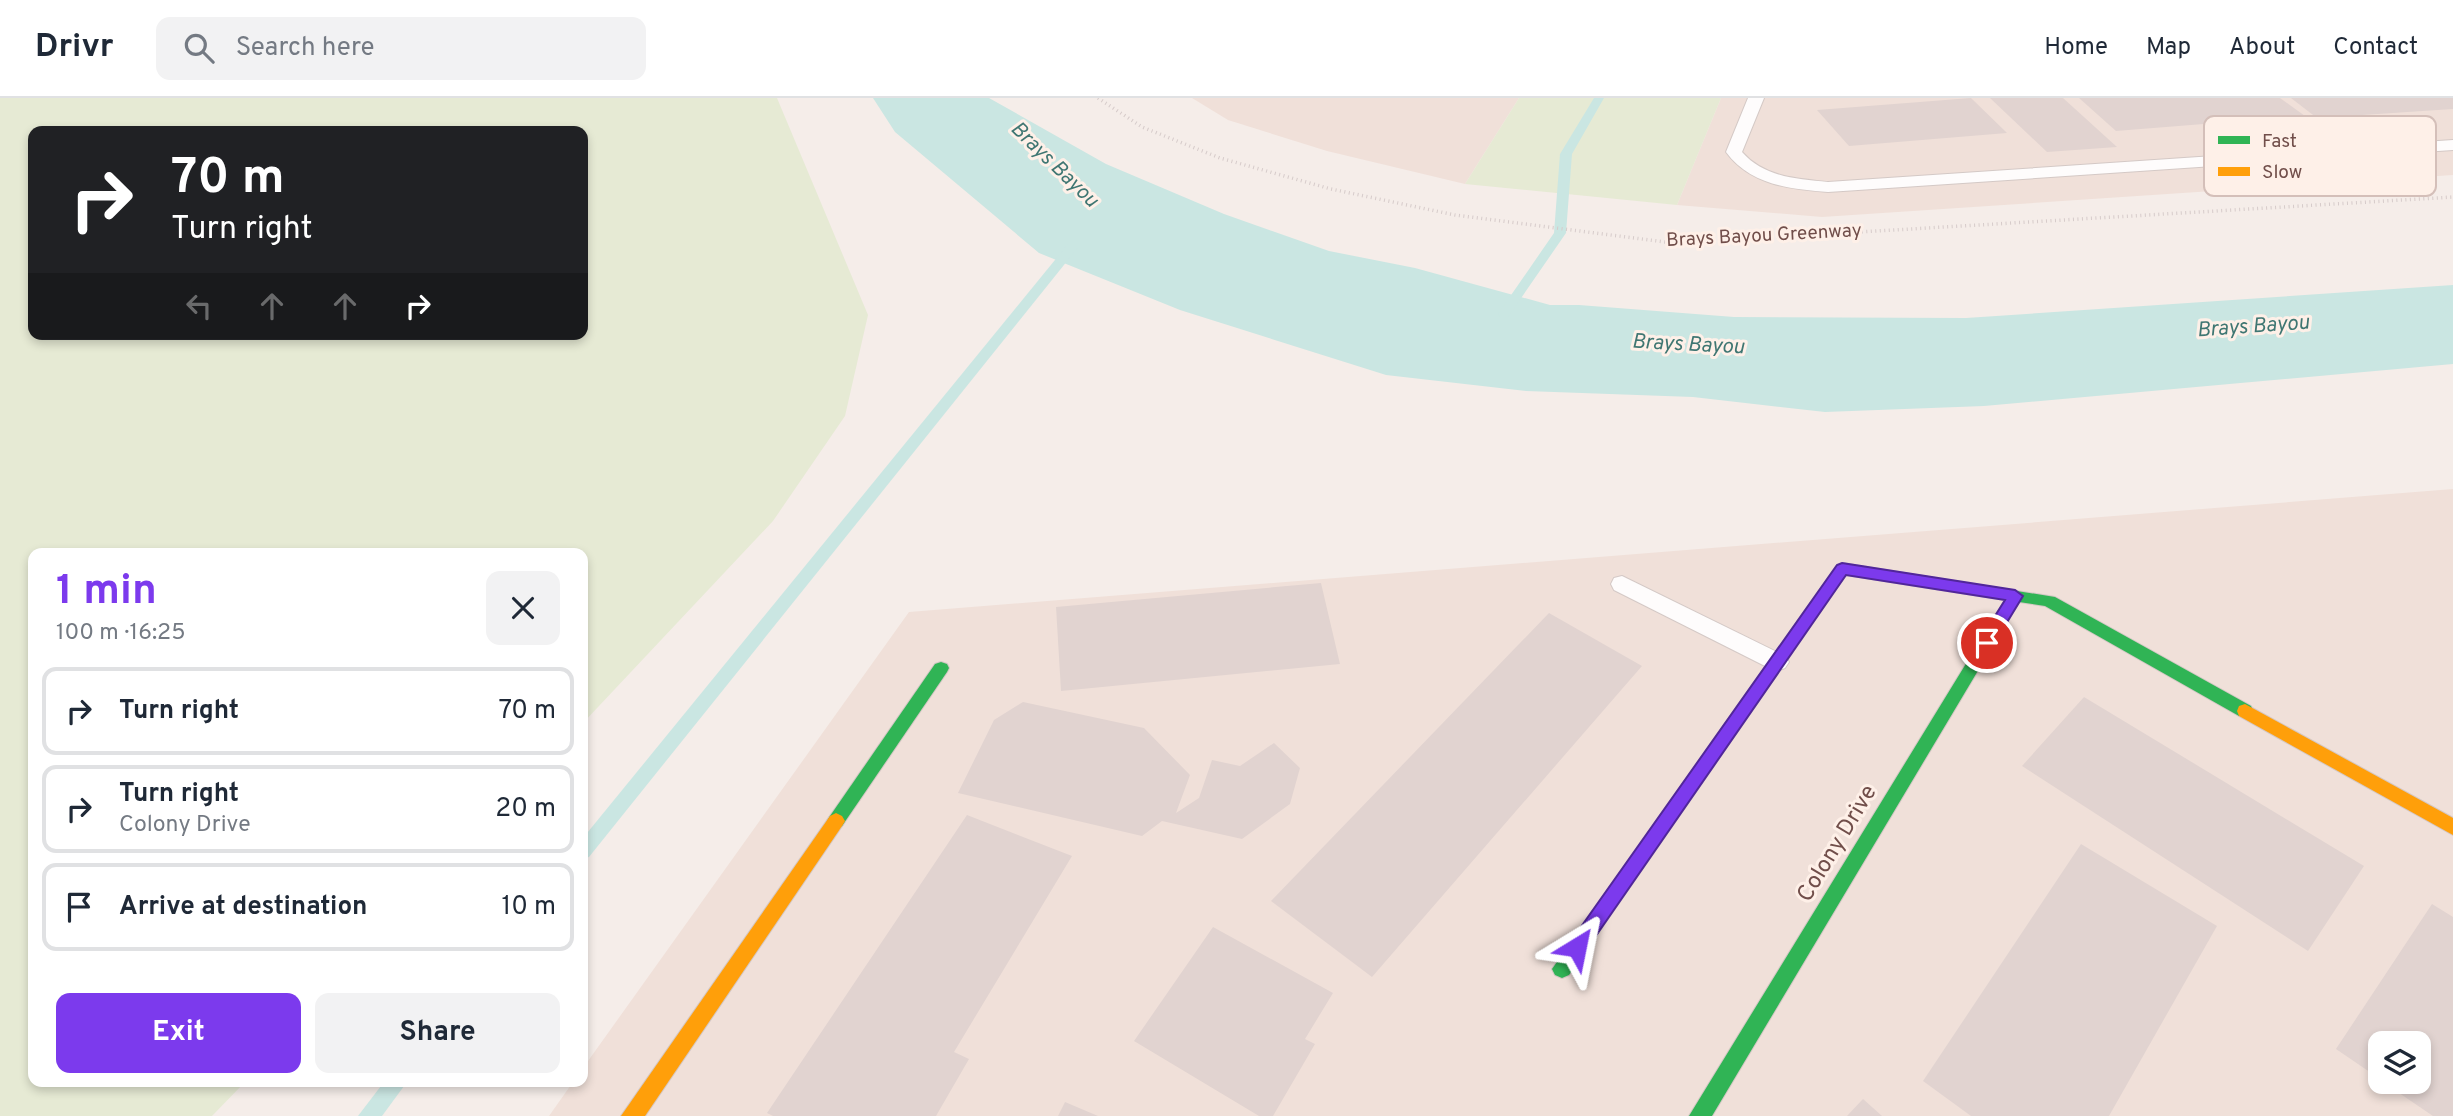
<!DOCTYPE html>
<meta charset="utf-8">
<style>
body{margin:0;font-family:Overpass,sans-serif;background:#f2f2f3;color:#1f2937;height:100vh;display:flex;flex-direction:column;font-size:26px;white-space:nowrap}
*{box-sizing:border-box;margin:0}
p{font-size:23px;color:#747a83}
.icon{flex:none;width:38px;height:38px;fill:none;stroke:currentColor;stroke-width:2;stroke-linecap:round;stroke-linejoin:round}
.map{position:relative;flex:1;overflow:hidden}
.side{position:absolute;left:28px;top:450px;width:560px;height:539px;display:flex;flex-direction:column;background:#fff;border-radius:14px;box-shadow:0 4px 10px #0003}
.side>*{flex:none}
.guide{position:absolute;left:28px;top:28px;width:560px;height:214px;border-radius:14px;box-shadow:0 4px 10px #0003;background:#202124;color:#fff;overflow:hidden}
.buttons{position:absolute;left:2368px;top:933px;display:grid;gap:14px}
.buttons a{display:grid;place-items:center;width:63px;height:63px;border-radius:14px;background:#fff;box-shadow:0 4px 10px #0003;font-size:35px}
.pin{position:absolute;display:grid;place-items:center;width:60px;height:60px;color:#fff;margin:-30px;border:4px solid #fff;border-radius:50%;box-shadow:0 2px 7px #0007}
.me{position:absolute;width:77px;margin:-38px;rotate:35deg;stroke-linejoin:round;filter:drop-shadow(0 0 5px #0008)}
.turn{display:flex;align-items:center;gap:24px;height:147px;padding:0 28px;font-size:32px}
.turn .icon{width:91px;height:91px;stroke-width:2.5}
.turn b{display:block;font-size:49px;line-height:60px}
.lanes{display:flex;align-items:center;height:66px;padding:0 28px;background:#0003;justify-content:center;gap:35px;direction:ltr}
.lanes .off{opacity:.35}
.round{display:grid;place-items:center;flex:none;width:74px;height:74px;border-radius:14px;background:#f2f2f3}
.head{display:flex;align-items:center;justify-content:space-between;height:119px;padding:0 28px}
h1{font-size:42px;font-weight:700;line-height:52px;color:#7c3aed}
.cta{display:flex;gap:14px;margin-top:auto;padding:14px 28px}
.cta a{flex:1;height:80px;border-radius:14px;background:#7c3aed;color:#fff;font-size:28px;font-weight:700;line-height:80px;text-align:center}
.cta a+a{background:#f2f2f3;color:#1f2937}
ul{padding:0;list-style:none}
li{display:flex;align-items:center;gap:21px;height:88px;margin:0 14px 10px;padding:0 14px;border:4px solid #e0e1e3;border-radius:14px}
li div{flex:1}
li b{display:block;font-size:26px}
li em{font-style:normal}
header{display:flex;align-items:center;gap:42px;box-sizing:border-box;height:98px;padding:0 35px;background:#fff;border-bottom:2px solid #e0e1e3}
header strong{font-size:33px}
nav{display:flex;gap:38px;margin-inline-start:auto;font-size:24px}
.search{width:490px;height:63px;background:#f2f2f3;display:flex;align-items:center;gap:18px;box-sizing:border-box;padding:0 24px;border-radius:14px;color:#747a83;font-size:26px}
.map>svg:first-child{display:block}
.residential{fill:#f0e0d9;fill-rule:evenodd}
.green{fill:#e6ead4;fill-rule:evenodd}
.water{fill:#cae6e2}
.lines{fill:none;stroke-linecap:round;stroke-linejoin:round}
.stream{fill:#cae6e2;fill-rule:evenodd}
.building{fill:#e1d3d0}
.lane-casing{stroke:#d4c9c6;stroke-width:2}
.fast-casing{stroke:#d4c8c5;stroke-width:2}
.slow-casing{stroke:#d4c8c5;stroke-width:2}
.path{stroke:#d6cbca;stroke-width:3.5;stroke-dasharray:1 3.5;stroke-linecap:butt}
.lane{fill:#fefcfc;fill-rule:evenodd}
.fast{fill:#30b455;fill-rule:evenodd}
.slow{fill:#ff9f0a;fill-rule:evenodd}
.route{fill:#7c3aed;stroke:#51269a;stroke-width:2}
.labels{text-anchor:middle;dominant-baseline:central;stroke-width:6;stroke-linejoin:round;paint-order:stroke}
.far-street-label{font-size:19px;fill:#714e4a;stroke:#fef0e8}
.far-water-label{font-size:21px;font-style:italic;fill:#3f7672;stroke:#fef0e8}
.street-label{font-size:23px;fill:#714e4a;stroke:#fef0e8}
.key{fill:#fef0e8;stroke:#d4bfb9;stroke-width:2}
.key-label{font-size:19px;fill:#714e4a}
</style>
<header>
<strong>Drivr</strong>
<div class="search"><svg class="icon" aria-label="search" viewBox="0 0 24 24"><circle cx="10" cy="10" r="6"/><path d="M15 15l6 6"/></svg>Search here</div>
<nav><a>Home</a><a>Map</a><a>About</a><a>Contact</a></nav>
</header>
<div class="map">
<svg width="2453" height="1018" viewBox="0 0 2453 1018">
<rect width="100%" height="100%" fill="#f5ede9"/>
<g class="residential">
<polygon points="1192,0 1519,0 1465,86 1327,53 1228,22"/>
<polygon points="1721,0 2453,0 2453,77 1822,119 1677,107"/>
<path d="M2453,391V1018H549L573,984H583V970L909,514ZM2380,945H2418V984H2380Z"/>
</g>
<g class="green">
<path d="M0,0H777L868,217L845,318L773,423L583,625V455H33V984H245L212,1018H0ZM33,33H583V236H33Z"/>
<polygon points="1519,0 1721,0 1677,107 1465,86"/>
</g>
<polygon class="water" points="873,0 989,0 1106,66 1224,116 1329,153 1415,170 1550,207 1579,207 1734,219 1966,220 2453,187 2453,266 1984,308 1825,314 1693,299 1526,293 1386,277 1180,212 1039,155 895,34"/>
<g class="lines">
<g class="stream">
<polygon points="1594,0 1604,0 1572,56 1566,135 1508,219 1500,219 1498,216 1554,135 1560,56"/>
<polygon points="1072,145 1078,149 1076,152 589,759 583,761 583,740 1068,146"/>
<polygon points="384,984 407,984 382,1018 358,1018"/>
</g>
</g>
<g class="building">
<polygon points="1971,0 2007,35 1849,48 1817,12"/>
<polygon points="1990,0 2063,0 2117,49 2047,54"/>
<polygon points="2079,0 2280,0 2305,18 2116,33"/>
<polygon points="2291,0 2453,0 2453,11 2317,20"/>
<polygon points="1321,485 1340,566 1061,593 1056,509"/>
<polygon points="1549,515 1642,568 1372,879 1271,803"/>
<polygon points="2084,599 2364,768 2308,853 2022,668"/>
<polygon points="1023,604 1144,630 1190,677 1176,715 1199,700 1212,662 1240,668 1274,645 1300,670 1290,706 1242,741 1162,723 1142,738 958,695 994,622"/>
<polygon points="967,717 1072,758 954,954 969,961 936,1018 773,1018 767,1015"/>
<polygon points="2081,746 2217,828 2109,1018 1971,1018 1923,983"/>
<polygon points="2432,806 2453,819 2453,1018 2433,1018 2383,984 2418,984 2418,945 2380,945 2380,981 2336,951"/>
<polygon points="1213,829 1333,895 1305,941 1315,946 1273,1018 1259,1018 1134,943"/>
<polygon points="1863,1001 1882,1018 1847,1018"/>
<polygon points="1065,1004 1098,1018 1058,1018"/>
</g>
<g class="lines">
<g class="lane-casing">
<g id="lane">
<path d="M1748,0H1764L1742,54C1764,79 1796,81 1828,84L2453,42V52L1828,94C1790,91 1750,87 1726,54Z"/>
<polygon points="1622,478 1785,558 1789,564 1785,570 1777,573 1769,570 1614,492 1611,486 1614,480"/>
</g>
</g>
<g class="fast-casing">
<g id="fast">
<polygon points="1842,465 2055,499 2251,608 2253,613 2251,618 2239,618 2045,508 2019,504 1712,1018 1689,1018 2005,502 1846,477 1569,877 1562,880 1555,877 1552,871 1837,467"/>
<polygon points="941,564 947,566 949,570 947,574 842,728 836,731 830,728 827,723 830,718 935,566"/>
</g>
</g>
<g class="slow-casing">
<g id="slow">
<polygon points="2245,606 2453,720 2453,737 2239,618 2237,613 2239,608"/>
<polygon points="836,715 842,718 845,723 842,728 645,1018 621,1018 830,718"/>
</g>
</g>
<polyline class="path" points="1098,0 1142,29 1220,60 1331,91 1455,117 1673,145 2453,99"/>
<use href="#lane" class="lane"/>
<use href="#fast" class="fast"/>
<use href="#slow" class="slow"/>
</g>
<polygon class="route" points="1842,465 2015,492 2023,498 1992,549 1987,551 1978,545 2005,502 1846,477 1584,855 1577,858 1571,855 1568,849 1571,843 1837,467"/>
<g class="labels">
<g class="far-street-label">
<text transform="translate(1764 138) rotate(-3)">Brays Bayou Greenway</text>
</g>
<g class="far-water-label">
<text transform="translate(1054 67) rotate(44)">Brays Bayou</text>
<text transform="translate(2253 229) rotate(-4)">Brays Bayou</text>
<text transform="translate(1688 247) rotate(3)">Brays Bayou</text>
</g>
<g class="street-label">
<text transform="translate(1838 746) rotate(-59)">Colony Drive</text>
</g>
</g>
<rect x="2204" y="18" width="232" height="80" rx="10" class="key"/>
<rect x="2218" y="38" width="32" height="8" fill="#30b455"/>
<rect x="2218" y="69" width="32" height="9" fill="#ff9f0a"/>
<g class="key-label">
<text x="2262" y="49">Fast</text>
<text x="2262" y="80">Slow</text>
</g>
</svg>
<div class="buttons">
<a><svg class="icon" aria-label="layers" viewBox="0 0 24 24"><path d="M12 4l9 5-9 5-9-5zM3 14l9 5 9-5"/></svg></a>
</div>
<div class="pin" style="left:1987px;top:545px;background:#d93025"><svg class="icon" aria-label="arrive" viewBox="0 0 24 24"><path d="M6 21V4h12l-3 4 3 4H6"/></svg></div>
<svg class="me" style="left:1577px;top:849px" viewBox="-20 -20 40 40"><path d="M0-17L14 15 0 8-14 15z" fill="#7c3aed" stroke="#fff" stroke-width="4"/></svg>
<div class="guide">
<div class="turn"><svg class="icon" aria-label="right" viewBox="0 0 24 24"><path d="M7 20v-9h11M14 6l5 5-5 5"/></svg><div><b>70 m</b>Turn right</div></div>
<div class="lanes"><svg class="icon off" aria-label="left" viewBox="0 0 24 24"><path d="M17 20v-9H6M10 6l-5 5 5 5"/></svg><svg class="icon off" aria-label="ahead" viewBox="0 0 24 24"><path d="M12 20V5M6 11l6-6 6 6"/></svg><svg class="icon off" aria-label="ahead" viewBox="0 0 24 24"><path d="M12 20V5M6 11l6-6 6 6"/></svg><svg class="icon" aria-label="right" viewBox="0 0 24 24"><path d="M7 20v-9h11M14 6l5 5-5 5"/></svg></div>
</div>
<section class="side">
<div class="head"><div><h1>1 min</h1><p>100 m · 16:25</p></div><a class="round"><svg class="icon" aria-label="close" viewBox="0 0 24 24"><path d="M6 6l12 12M18 6L6 18"/></svg></a></div>
<ul>
<li><svg class="icon" aria-label="right" viewBox="0 0 24 24"><path d="M7 20v-9h11M14 6l5 5-5 5"/></svg><div><b>Turn right</b></div><em>70 m</em></li>
<li><svg class="icon" aria-label="right" viewBox="0 0 24 24"><path d="M7 20v-9h11M14 6l5 5-5 5"/></svg><div><b>Turn right</b><p>Colony Drive</p></div><em>20 m</em></li>
<li><svg class="icon" aria-label="arrive" viewBox="0 0 24 24"><path d="M6 21V4h12l-3 4 3 4H6"/></svg><div><b>Arrive at destination</b></div><em>10 m</em></li>
</ul>
<div class="cta"><a>Exit</a><a>Share</a></div>
</section>
</div>
